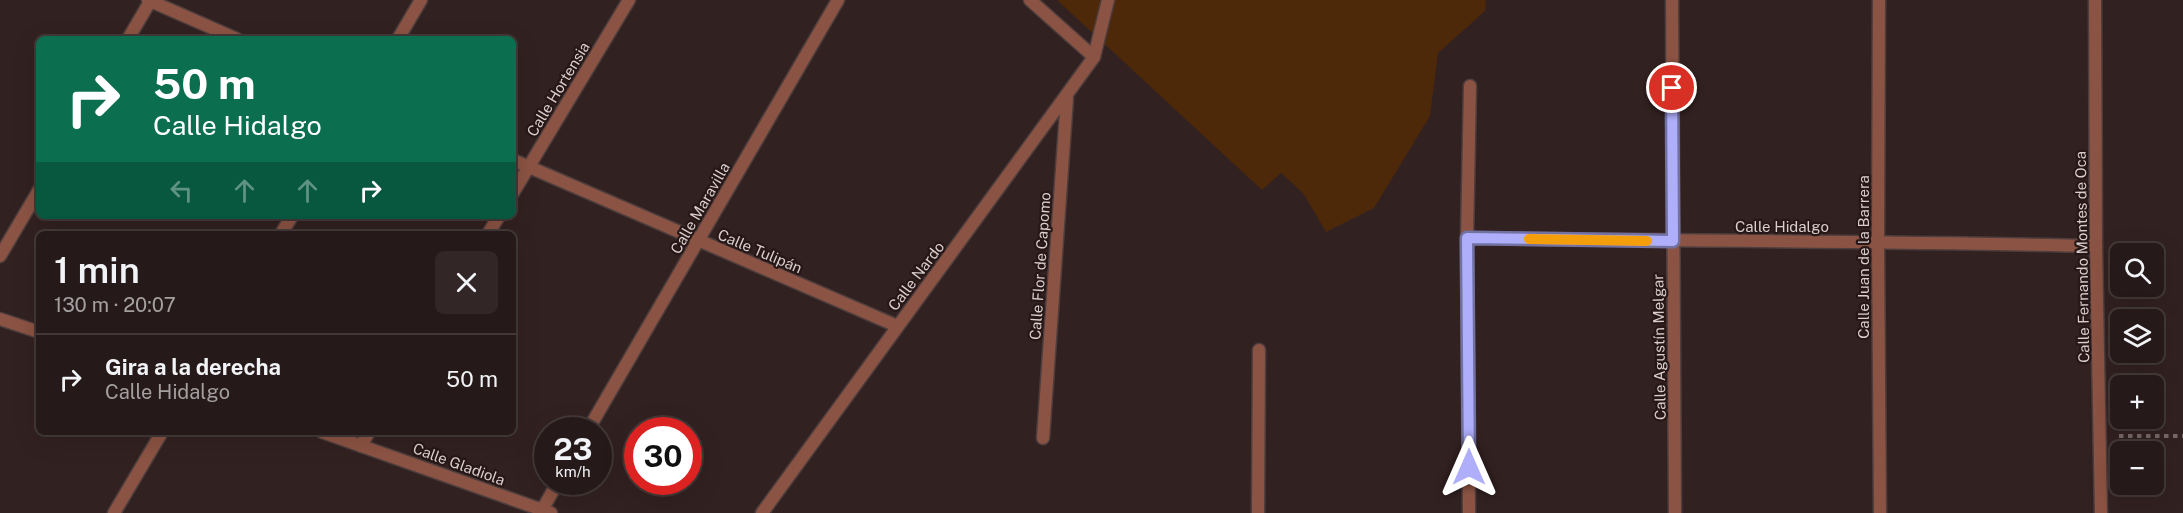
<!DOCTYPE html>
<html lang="es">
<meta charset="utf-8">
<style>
body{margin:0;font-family:"Public Sans",sans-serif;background:#322626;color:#f1f3f6;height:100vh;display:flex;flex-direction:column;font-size:22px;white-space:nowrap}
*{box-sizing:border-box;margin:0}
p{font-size:20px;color:#a4a0a2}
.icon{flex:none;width:33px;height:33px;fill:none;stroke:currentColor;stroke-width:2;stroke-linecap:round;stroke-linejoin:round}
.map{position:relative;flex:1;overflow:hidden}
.drawer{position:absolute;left:36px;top:231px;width:480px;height:204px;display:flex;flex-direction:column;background:#261919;border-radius:9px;box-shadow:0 6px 24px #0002,0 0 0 2px #423838}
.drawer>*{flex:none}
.banner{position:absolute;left:36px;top:36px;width:480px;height:183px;border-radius:9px;box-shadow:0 6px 24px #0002,0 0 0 2px #423838;background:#0b6e4f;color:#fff;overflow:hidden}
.fabs{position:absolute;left:2110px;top:243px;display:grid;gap:12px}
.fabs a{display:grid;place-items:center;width:54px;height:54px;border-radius:9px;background:#261919;box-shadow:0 6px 24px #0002,0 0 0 2px #423838;font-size:30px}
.speed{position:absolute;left:534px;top:417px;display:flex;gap:12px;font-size:30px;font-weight:700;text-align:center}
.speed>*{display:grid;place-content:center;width:78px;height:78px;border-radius:50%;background:#261919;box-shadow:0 6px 24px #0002,0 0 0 2px #423838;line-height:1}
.speed small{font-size:15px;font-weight:400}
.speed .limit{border:9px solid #d22;background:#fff;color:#111}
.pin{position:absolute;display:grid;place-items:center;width:51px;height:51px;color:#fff;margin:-26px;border:3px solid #fff;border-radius:50%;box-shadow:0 2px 6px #0007}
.me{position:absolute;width:66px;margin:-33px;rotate:0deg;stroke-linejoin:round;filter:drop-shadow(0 0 4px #0008)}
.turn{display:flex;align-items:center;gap:21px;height:126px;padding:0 18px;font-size:27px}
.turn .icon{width:78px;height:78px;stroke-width:2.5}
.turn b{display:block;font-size:42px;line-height:51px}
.lanes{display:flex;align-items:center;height:57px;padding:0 18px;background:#0003;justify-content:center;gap:30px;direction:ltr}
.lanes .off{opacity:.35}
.round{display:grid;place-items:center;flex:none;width:63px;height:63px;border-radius:9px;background:#322626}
.overview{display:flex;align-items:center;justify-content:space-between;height:102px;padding:0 18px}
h1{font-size:36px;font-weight:600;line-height:45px}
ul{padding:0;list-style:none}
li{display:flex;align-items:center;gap:18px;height:90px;padding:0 18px;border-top:2px solid #423838}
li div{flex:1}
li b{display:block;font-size:22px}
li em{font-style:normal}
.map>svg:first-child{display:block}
.green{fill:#4d2809}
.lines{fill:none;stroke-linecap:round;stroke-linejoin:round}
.service-casing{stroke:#4d3d3d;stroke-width:15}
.minor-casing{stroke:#4d3d3d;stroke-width:15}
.path{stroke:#776868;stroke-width:4;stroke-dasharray:4.5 4.5;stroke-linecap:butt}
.service{stroke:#8b5343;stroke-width:12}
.minor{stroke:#8b5343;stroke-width:12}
.route-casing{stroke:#7171a2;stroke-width:15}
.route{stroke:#aeaefa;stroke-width:10}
.slow{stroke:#f59e0b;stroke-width:10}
.labels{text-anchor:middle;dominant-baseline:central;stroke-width:4.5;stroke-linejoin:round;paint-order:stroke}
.street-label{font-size:15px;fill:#dacece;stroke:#271717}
</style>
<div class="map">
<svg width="2183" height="513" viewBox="0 0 2183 513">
<rect width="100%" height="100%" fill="#322121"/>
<polygon class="green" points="1057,0 1486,0 1485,11 1438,53 1430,116 1374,208 1326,232 1303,193 1281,173 1262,190"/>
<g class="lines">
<g class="service-casing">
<polyline id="service" points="1094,57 1108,0"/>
</g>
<g class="minor-casing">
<g id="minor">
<polyline points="148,0 237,39"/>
<polyline points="1672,0 1675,513"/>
<polyline points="1879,0 1878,241 1880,513"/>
<polyline points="2095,0 2096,246 2101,513"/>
<polyline points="128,39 151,0"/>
<polyline points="398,39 421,0"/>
<polyline points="513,160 897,326"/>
<polyline points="513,193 629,0"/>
<polyline points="281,234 292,216"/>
<polyline points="488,234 499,216"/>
<path d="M1467,238C1677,241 1886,241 2096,246"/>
<polyline points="0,256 39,190"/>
<polyline points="0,319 39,332"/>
<polyline points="588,430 838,0"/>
<polyline points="322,432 551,513"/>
<polyline points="1043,438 1067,98"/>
<polyline points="361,446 369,432"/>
<polyline points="542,510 558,482"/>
<polyline points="114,513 162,432"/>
<polyline points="762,513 1094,57 1030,0"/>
<polyline points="1258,513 1259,350"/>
<polyline points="1469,513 1467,238 1470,86"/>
</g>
</g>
<polyline class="path" points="2119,436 2183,436"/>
<use href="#service" class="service"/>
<use href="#minor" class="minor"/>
</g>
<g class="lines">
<g class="route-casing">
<polyline id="route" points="1469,467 1467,238 1673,241 1672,88"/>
</g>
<use href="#route" class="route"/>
<polyline class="slow" points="1529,239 1647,241"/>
</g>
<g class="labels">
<g class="street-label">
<text transform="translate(558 89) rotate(-59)">Calle Hortensia</text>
<text transform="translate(700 208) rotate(-60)">Calle Maravilla</text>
<text x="1782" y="226">Calle Hidalgo</text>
<text transform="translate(760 251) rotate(23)">Calle Tulipán</text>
<text transform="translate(1863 257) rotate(-90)">Calle Juan de la Barrera</text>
<text transform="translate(2082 257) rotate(-91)">Calle Fernando Montes de Oca</text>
<text transform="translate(1040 266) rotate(-86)">Calle Flor de Capomo</text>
<text transform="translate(916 276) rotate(-53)">Calle Nardo</text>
<text transform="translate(1659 347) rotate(-91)">Calle Agustín Melgar</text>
<text transform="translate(459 464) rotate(20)">Calle Gladiola</text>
</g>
</g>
</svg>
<div class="fabs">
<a><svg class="icon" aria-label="search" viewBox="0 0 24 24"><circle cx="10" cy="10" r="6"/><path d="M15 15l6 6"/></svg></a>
<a><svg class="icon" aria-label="layers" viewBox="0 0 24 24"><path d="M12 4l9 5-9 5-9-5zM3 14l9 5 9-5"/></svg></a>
<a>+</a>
<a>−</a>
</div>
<div class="speed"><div>23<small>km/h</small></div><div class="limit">30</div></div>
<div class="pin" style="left:1672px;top:88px;background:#d93025"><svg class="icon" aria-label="arrive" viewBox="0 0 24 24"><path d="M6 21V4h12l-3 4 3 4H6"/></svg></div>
<svg class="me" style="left:1469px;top:467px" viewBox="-20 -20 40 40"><path d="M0-17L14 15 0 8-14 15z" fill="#aeaefa" stroke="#fff" stroke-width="4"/></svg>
<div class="banner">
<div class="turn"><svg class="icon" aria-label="right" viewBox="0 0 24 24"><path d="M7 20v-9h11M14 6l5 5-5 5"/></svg><div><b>50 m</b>Calle Hidalgo</div></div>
<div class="lanes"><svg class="icon off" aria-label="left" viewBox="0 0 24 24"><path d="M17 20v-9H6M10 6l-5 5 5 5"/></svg><svg class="icon off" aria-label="ahead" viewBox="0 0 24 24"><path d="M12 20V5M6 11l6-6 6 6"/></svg><svg class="icon off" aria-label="ahead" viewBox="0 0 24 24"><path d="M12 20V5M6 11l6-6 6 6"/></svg><svg class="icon" aria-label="right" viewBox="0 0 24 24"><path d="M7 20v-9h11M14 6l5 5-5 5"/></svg></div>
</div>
<section class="drawer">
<div class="overview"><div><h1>1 min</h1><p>130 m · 20:07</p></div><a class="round"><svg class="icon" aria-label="close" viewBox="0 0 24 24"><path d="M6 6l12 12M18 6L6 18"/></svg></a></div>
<ul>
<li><svg class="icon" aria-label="right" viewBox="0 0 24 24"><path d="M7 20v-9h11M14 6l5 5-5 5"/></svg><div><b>Gira a la derecha</b><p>Calle Hidalgo</p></div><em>50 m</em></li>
</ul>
</section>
</div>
